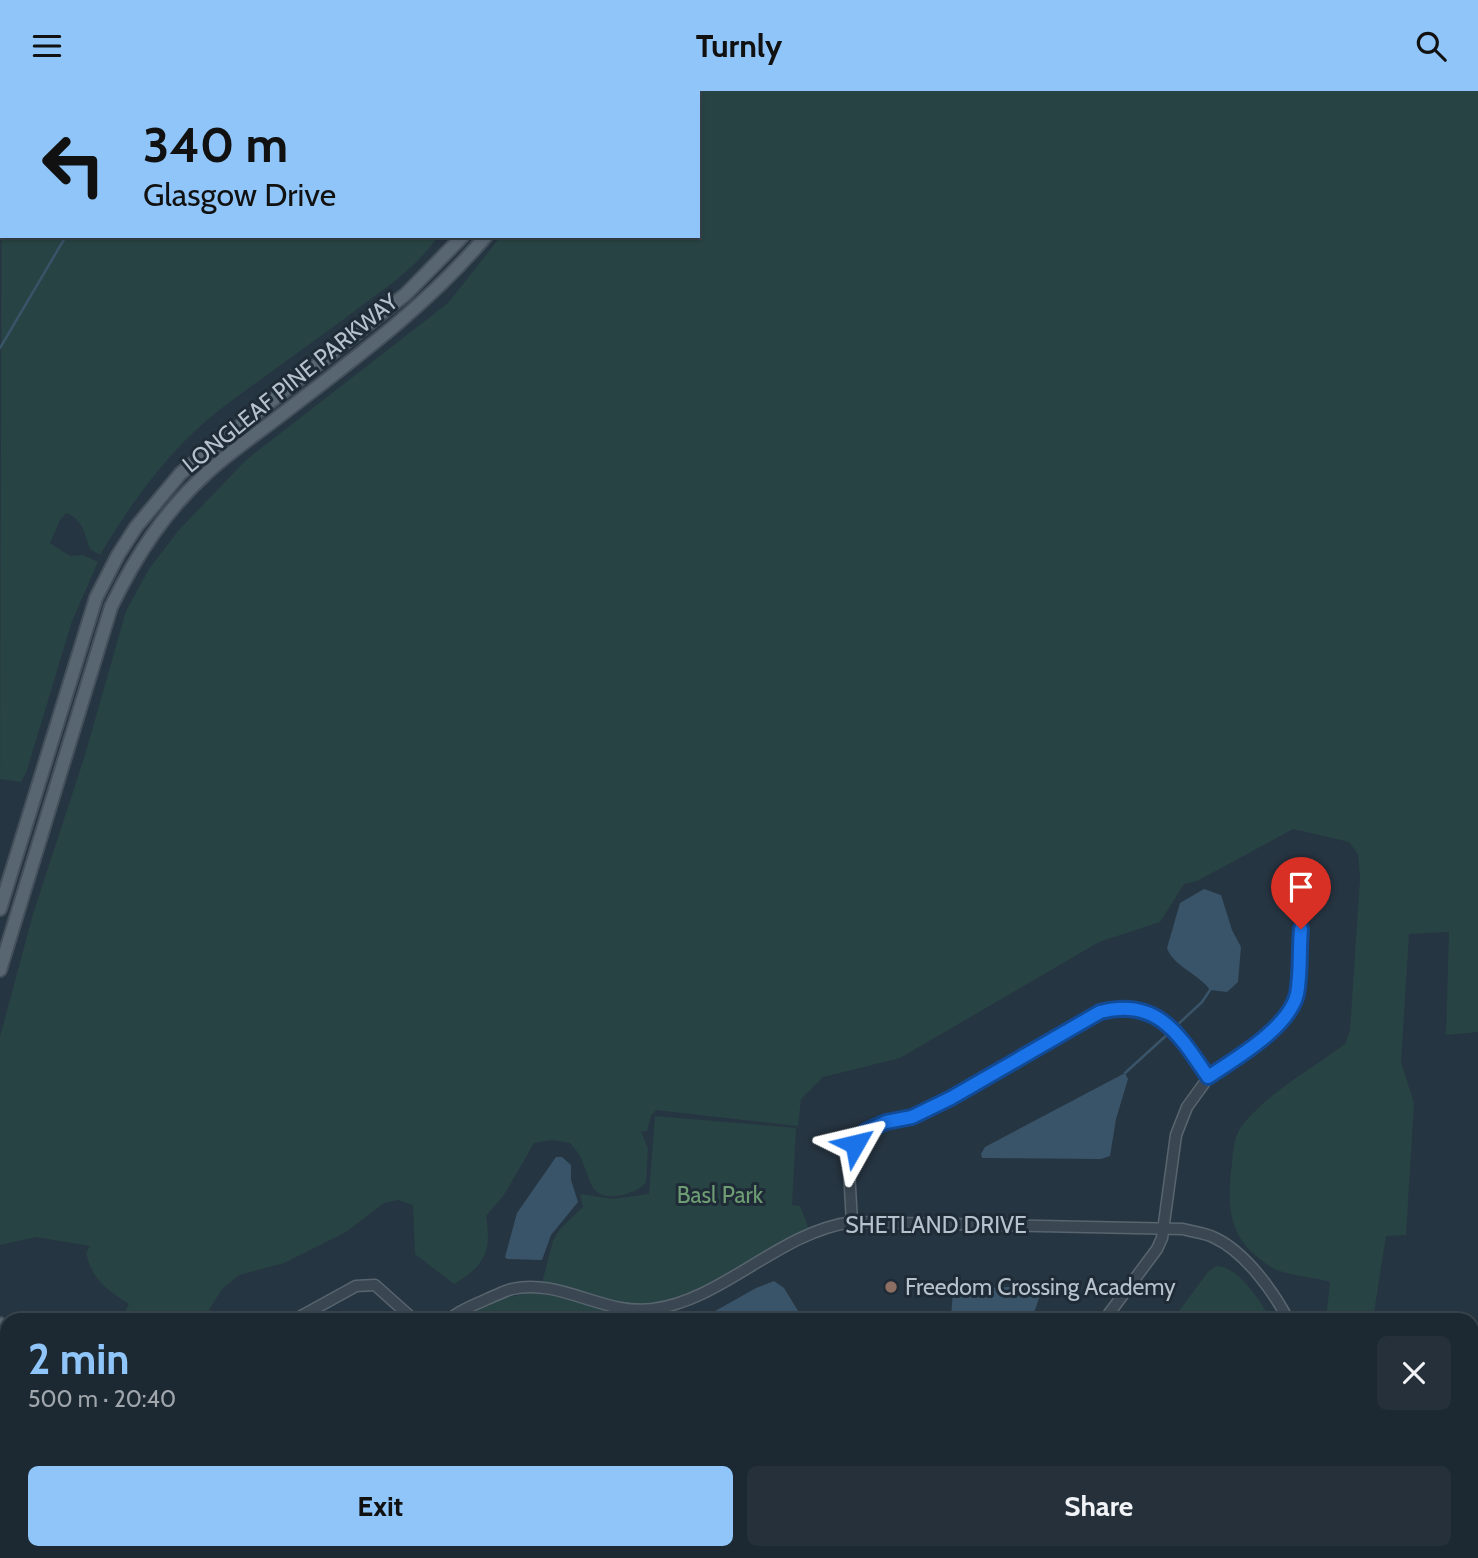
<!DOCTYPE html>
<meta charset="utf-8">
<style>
body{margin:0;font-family:Cabin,sans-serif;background:#25303a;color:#f1f3f6;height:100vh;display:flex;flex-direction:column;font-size:26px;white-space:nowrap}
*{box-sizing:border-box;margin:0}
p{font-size:23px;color:#a0a6ac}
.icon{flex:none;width:38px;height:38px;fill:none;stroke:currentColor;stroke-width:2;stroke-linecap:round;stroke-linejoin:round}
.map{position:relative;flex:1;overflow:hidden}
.details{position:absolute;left:0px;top:1222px;width:1479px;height:247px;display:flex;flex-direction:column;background:#1c2832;border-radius:21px 21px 0 0;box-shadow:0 2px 5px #0004,0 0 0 2px #3a444d}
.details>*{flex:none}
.guide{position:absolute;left:0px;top:0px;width:700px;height:147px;box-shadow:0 2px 5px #0004,0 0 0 2px #3a444d;background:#8fc5f9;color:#111;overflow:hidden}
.pin{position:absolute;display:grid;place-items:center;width:60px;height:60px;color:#fff;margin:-72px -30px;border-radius:50% 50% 50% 0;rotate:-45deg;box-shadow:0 0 7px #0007}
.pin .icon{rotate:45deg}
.me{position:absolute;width:77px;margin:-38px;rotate:53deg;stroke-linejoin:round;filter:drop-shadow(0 0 5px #0008)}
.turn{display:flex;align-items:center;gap:24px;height:147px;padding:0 28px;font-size:32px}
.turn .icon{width:91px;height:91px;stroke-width:2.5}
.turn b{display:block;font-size:49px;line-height:60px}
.round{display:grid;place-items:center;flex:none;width:74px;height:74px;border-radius:10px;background:#25303a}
.summary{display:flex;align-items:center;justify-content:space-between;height:119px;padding:0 28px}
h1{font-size:42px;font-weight:800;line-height:52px;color:#8fc5f9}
.action{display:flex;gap:14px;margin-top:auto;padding:14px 28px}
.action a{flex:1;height:80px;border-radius:10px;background:#8fc5f9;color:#111;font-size:28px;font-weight:800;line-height:80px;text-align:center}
.action a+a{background:#25303a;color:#f1f3f6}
header{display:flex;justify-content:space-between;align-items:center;height:91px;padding:0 28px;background:#8fc5f9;color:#111;font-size:32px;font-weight:800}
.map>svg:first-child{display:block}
.green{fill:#284343}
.water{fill:#395469}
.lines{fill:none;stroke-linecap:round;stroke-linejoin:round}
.stream{stroke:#395469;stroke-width:2.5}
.minor-casing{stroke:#58656f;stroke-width:13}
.major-casing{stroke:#44505b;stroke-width:16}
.minor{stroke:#3a4752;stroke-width:10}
.major{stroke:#586672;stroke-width:12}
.route-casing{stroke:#114b97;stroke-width:18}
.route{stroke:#1a73e8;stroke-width:12}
.education-dot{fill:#8d6e63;stroke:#1f2c37;stroke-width:2.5}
.labels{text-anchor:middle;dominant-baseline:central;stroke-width:6;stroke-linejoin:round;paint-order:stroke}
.street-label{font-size:23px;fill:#b7c2cc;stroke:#1f2c37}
.park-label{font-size:23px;fill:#6e9d73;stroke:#1f2c37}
.poi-label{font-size:23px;fill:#b7c2cc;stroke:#1f2c37;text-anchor:start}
</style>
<header><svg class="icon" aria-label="menu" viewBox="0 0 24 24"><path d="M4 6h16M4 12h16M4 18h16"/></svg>Turnly<svg class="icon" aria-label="search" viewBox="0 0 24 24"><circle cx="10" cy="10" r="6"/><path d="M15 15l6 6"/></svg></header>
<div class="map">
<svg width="1478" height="1467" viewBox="0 0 1478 1467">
<rect width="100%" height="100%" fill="#263542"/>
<g class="green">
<polygon points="2,0 511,0 511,2"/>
<path d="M567,0H1478V941L1446,944L1449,841L1409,843L1401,971L1414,1012L1406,1144L1386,1145L1373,1228H1326L1330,1191C1315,1186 1286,1185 1273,1177C1229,1151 1226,1119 1232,1072C1233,1059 1234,1043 1244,1032C1271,1000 1311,978 1345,953L1350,940L1360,787L1358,763L1349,751L1293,738L1197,790L1184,793L1160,831L1099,851L900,967L823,986L801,1008L798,1035L656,1019L651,1025L647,1040H641L648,1058L646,1091C640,1098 632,1102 622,1104C590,1110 592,1092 582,1070C580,1063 574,1057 570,1052L552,1049L534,1052L504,1104L486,1125C492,1160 485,1175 454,1193L415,1163L413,1114L398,1109L384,1112L346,1141L284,1172L239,1184L223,1197L210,1217L209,1228H126L124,1222L129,1213C106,1198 93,1190 86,1162L90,1155L36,1146L0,1154V946L33,823L85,664L126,520L149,478L178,440L246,369L448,212L501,145H698V2Z"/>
<path d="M2,4V145H438C418,175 392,192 364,213C317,249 268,282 222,317C170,357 133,409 100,464L90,458C84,442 84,429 66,422L60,429L50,452L70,465L83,464L98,471L72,530L27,679L21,691L0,688Z"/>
<path d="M655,1025L796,1037L792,1114L800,1115L809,1138C762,1163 684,1217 631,1213C600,1211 573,1193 542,1192L553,1150L560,1138L583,1116L580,1103L613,1108L649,1103Z"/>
<path d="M1216,1175C1238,1174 1261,1212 1271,1228H1173L1208,1181Z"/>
<path d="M528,1202C558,1203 581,1213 608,1220C626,1224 646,1219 662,1228H459L493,1210Z"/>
<polygon points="437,1461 651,1461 653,1467 444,1467"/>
<polygon points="1176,1461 1387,1461 1382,1467 1180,1467"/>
</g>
<g class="water">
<path d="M1204,798L1221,804L1232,839L1241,856L1238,891L1227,901L1210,899C1199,883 1173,875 1167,857L1180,812Z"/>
<polygon points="1125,982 1128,988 1116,1028 1110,1065 1101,1068 982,1067 981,1063 985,1056"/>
<polygon points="556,1066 562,1066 571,1074 571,1089 578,1111 551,1144 542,1169 507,1168 505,1166 517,1122"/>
<polygon points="774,1190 784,1197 803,1228 701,1228 756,1197"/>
<polygon points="1030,1195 1041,1201 1032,1228 951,1228 953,1199"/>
<polygon points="298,1461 419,1461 427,1467 290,1467"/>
</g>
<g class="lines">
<g class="stream">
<polyline points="154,2 155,0"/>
<polyline points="0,257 66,145"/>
<polyline points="1174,937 1202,911 1210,899"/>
<polyline points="1125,982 1169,942"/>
</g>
<g class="minor-casing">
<g id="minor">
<path d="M852,1131L849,1079L855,1053L866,1040L886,1031L912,1026L951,1007L1099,921C1157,906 1179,943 1208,987"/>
<polyline points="296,1228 356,1195 375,1194 413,1228"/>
<path d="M450,1228C459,1219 475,1214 487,1208C495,1205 504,1200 512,1198C561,1187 604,1225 653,1218C723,1209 779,1141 852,1131L1183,1138C1193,1141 1206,1142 1215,1147C1245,1161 1273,1200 1288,1228"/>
<polyline points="1105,1228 1157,1158 1162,1147 1176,1044 1187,1016 1208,987 1274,938 1289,921 1297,903 1301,838"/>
<polyline points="1472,1451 1478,1460"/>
<polyline points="0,1463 2,1467"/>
<polyline points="247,1467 255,1461"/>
<polyline points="1060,1467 1061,1461"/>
</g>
</g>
<g class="major-casing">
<g id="major">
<polyline points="534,2 534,0"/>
<polyline points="551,2 552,0"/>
<polyline points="0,818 96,507 118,464 136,436 181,382 406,203 463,145"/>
<path d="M0,879L111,516C136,464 166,418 210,379C231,360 255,344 277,327C351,270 426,216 486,145"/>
<polyline points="0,1233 7,1248"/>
<polyline points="0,1265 7,1275"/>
<polyline points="0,1283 7,1299"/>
<polyline points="104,1461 108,1467"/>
<polyline points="132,1461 136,1467"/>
</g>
</g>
<use href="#minor" class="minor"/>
<use href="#major" class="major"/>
</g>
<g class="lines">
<g class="route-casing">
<path id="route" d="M855,1053L866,1040L886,1031L912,1026L951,1007L1100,921C1157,906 1179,943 1208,986C1235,968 1289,937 1297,903C1301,882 1299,858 1301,838"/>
</g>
<use href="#route" class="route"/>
</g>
<circle class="education-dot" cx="891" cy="1196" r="7"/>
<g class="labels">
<g class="street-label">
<text transform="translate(290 292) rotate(-39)">LONGLEAF PINE PARKWAY</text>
<text x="936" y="1134">SHETLAND DRIVE</text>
</g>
<g class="park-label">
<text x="720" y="1104">Basl Park</text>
</g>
<g class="poi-label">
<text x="905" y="1196">Freedom Crossing Academy</text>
</g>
</g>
</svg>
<div class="pin" style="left:1301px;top:838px;background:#d93025"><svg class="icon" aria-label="arrive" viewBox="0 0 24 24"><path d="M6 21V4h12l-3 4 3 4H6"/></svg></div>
<svg class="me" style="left:855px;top:1053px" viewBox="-20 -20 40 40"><path d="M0-17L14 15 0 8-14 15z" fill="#1a73e8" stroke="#fff" stroke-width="4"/></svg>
<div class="guide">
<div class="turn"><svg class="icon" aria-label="left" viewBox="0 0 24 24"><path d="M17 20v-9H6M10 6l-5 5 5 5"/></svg><div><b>340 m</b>Glasgow Drive</div></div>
</div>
<section class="details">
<div class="summary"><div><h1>2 min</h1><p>500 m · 20:40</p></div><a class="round"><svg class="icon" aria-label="close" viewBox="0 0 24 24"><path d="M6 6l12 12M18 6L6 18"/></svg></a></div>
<div class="action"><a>Exit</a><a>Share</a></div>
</section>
</div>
